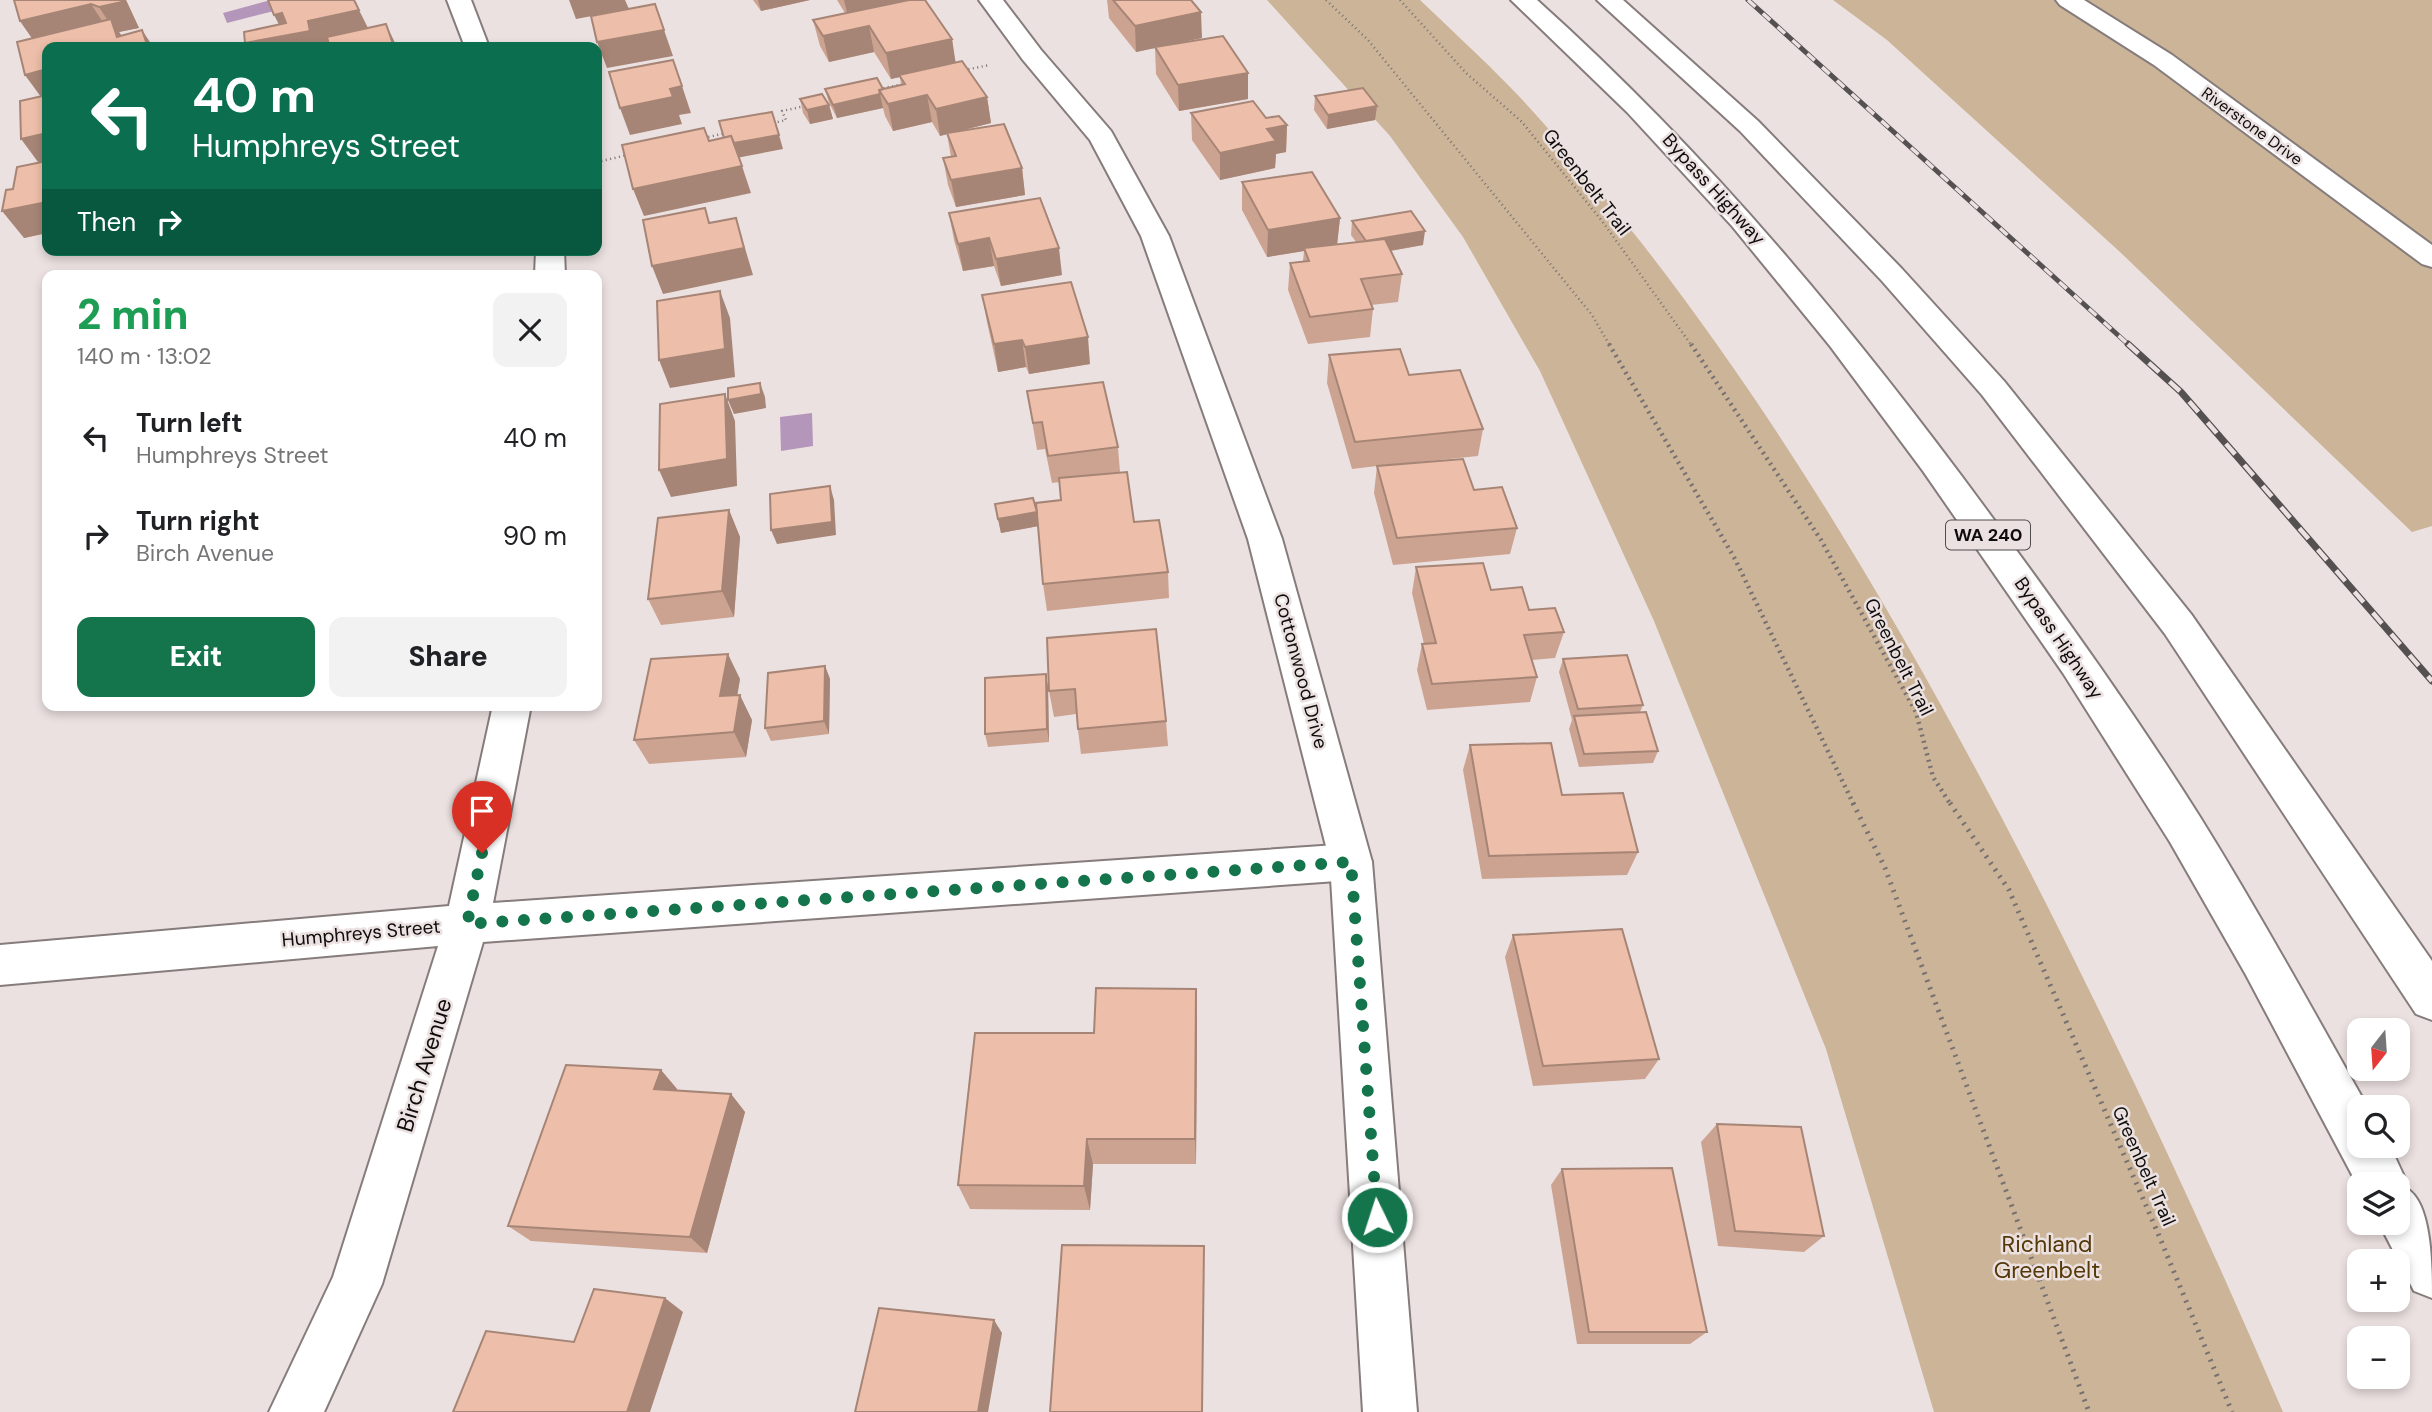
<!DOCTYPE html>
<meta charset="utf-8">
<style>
body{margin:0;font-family:"DM Sans",sans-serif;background:#f2f2f2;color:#202124;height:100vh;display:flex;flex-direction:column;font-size:26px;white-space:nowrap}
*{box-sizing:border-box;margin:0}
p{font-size:23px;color:#757577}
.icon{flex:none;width:38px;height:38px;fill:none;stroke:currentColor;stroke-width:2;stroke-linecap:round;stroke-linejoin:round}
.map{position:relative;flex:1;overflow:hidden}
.sheet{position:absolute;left:42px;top:270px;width:560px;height:441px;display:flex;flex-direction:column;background:#fff;border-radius:14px;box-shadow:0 4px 10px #0003}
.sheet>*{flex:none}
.top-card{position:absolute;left:42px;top:42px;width:560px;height:214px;border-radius:14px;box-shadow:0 4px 10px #0003;background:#0b6e4f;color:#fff;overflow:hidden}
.needle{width:46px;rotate:197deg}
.controls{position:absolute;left:2347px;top:1018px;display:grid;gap:14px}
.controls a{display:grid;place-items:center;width:63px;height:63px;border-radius:14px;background:#fff;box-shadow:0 4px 10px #0003;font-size:35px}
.pin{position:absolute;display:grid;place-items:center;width:60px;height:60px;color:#fff;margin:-72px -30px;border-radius:50% 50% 50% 0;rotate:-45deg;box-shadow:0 0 7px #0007}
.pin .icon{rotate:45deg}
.me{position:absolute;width:77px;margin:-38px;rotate:356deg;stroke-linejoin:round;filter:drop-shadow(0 0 5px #0008)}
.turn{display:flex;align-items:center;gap:24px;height:147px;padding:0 35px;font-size:32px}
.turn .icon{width:91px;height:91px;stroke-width:2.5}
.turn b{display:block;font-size:49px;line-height:60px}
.then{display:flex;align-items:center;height:66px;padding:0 35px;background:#0003;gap:14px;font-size:26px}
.round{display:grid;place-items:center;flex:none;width:74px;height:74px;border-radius:14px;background:#f2f2f2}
.overview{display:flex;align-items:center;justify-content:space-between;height:119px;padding:0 35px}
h1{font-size:42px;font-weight:800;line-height:52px;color:#1e9e55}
.action{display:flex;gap:14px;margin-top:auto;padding:14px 35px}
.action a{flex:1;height:80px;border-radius:14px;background:#14754c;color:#fff;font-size:28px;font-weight:800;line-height:80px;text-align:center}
.action a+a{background:#f2f2f2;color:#202124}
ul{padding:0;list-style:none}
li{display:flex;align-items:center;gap:21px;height:98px;padding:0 35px}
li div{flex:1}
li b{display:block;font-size:26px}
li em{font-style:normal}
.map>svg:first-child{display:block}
.green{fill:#cbb497}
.water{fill:#b496ba}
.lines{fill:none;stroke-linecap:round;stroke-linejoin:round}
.street-casing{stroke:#867c7c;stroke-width:4}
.secondary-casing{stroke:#867c7c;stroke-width:4}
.highway-casing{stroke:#867c7c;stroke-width:4}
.path-far2{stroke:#787171;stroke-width:2.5;stroke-dasharray:1 3.5;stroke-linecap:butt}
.path-far1{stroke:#787171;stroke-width:4.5;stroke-dasharray:2 4.5;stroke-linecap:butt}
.path{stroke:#787171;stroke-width:5;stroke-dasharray:2 6;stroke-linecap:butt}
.street{fill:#fff;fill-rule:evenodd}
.secondary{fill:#fff;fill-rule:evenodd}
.highway{fill:#fff;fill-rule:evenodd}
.rail-far1-casing{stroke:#565151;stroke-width:5}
.rail-casing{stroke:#565151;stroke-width:7}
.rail-far1{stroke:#ece1e1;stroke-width:3.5;stroke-dasharray:10;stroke-linecap:butt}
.rail{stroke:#ece1e1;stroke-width:4.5;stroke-dasharray:14;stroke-linecap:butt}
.wall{fill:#cca391}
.shaded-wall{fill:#a68576}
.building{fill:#edbea9;stroke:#a68576;stroke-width:2}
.route{stroke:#14754c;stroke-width:12;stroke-dasharray:0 21.6}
.labels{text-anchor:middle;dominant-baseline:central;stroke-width:5;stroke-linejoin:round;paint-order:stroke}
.far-street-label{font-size:16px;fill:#0f0c0c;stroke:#ece1e1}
.shield{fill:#ece1e1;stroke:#514c4c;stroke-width:2}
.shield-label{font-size:18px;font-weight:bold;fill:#0f0c0c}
.street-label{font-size:19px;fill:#0f0c0c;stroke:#ece1e1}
.near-street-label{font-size:23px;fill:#0f0c0c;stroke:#ece1e1}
.near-park-label{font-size:23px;fill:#553807;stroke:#ece1e1}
</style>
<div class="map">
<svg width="2432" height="1412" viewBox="0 0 2432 1412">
<rect width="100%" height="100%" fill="#ece1e1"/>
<g class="green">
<path d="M1267,0H1420C1450,29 1481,57 1510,87C1557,135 1598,189 1640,241C1793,437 1917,653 2031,874C2121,1050 2205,1230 2283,1412H1934L1826,1049L1654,621L1540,371L1463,237L1390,136Z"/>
<polygon points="1833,0 2432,0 2432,526 2412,532 2120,252 1887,40"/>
</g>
<g class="water">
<polygon points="271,0 278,10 227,23 223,13"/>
<polygon points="812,413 813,446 781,451 780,417"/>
</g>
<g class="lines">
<g class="street-casing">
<g id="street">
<polygon points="447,0 471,0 489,47 465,47"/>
<polygon points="2056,0 2084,0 2172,55 2432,245 2432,267 2422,264 2154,65 2060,5"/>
<polygon points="536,250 564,250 565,275 535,275"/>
<polygon points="493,705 531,705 493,903 1351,844 1366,849 1372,862 1366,875 1351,880 483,942 382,1284 324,1412 269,1412 333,1277 438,946 0,985 0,945 449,906"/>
</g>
</g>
<g class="secondary-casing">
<polygon id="secondary" points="979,0 1003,0 1041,50 1111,131 1169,236 1282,539 1372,862 1417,1412 1363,1412 1330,862 1248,539 1141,236 1090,140 1023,60"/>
</g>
<g class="highway-casing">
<g id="highway">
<path d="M1511,0H1537C1711,156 1859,335 1997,524C2068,620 2137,717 2200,817C2259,912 2313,1010 2368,1108H2359V1146H2390L2408,1185L2407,1189C2432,1203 2432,1268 2432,1298L2414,1291L2379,1223H2398V1185H2359V1188L2246,975L2170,842L2063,673L1923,471L1830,346L1732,226L1627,112Z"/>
<polygon points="1597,0 1623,0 1758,121 1902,269 2004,381 2191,614 2432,961 2432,1020 2416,1014 2165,634 1982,395 1882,281 1740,131"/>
</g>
</g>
<g class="path-far2">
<polyline points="1326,0 1368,40 1592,315 1610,346"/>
<polyline points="1400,0 1466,73 1522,122 1602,221 1692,346"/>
<polyline points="964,70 990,65"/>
<polyline points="879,89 904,84"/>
<polyline points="769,124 786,120 782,111 805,106"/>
<polyline points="704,138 726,133"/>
<polyline points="597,162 627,155"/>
</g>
<g class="path-far1">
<polyline points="1609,344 1735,559 1854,805"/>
<polyline points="1691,344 1821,540 1916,712 1933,777 1951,805"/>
</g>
<g class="path">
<polyline points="1853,803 1885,868 2089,1412"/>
<polyline points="1950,803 2009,890 2157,1231 2232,1412"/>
</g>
<use href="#street" class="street"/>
<use href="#secondary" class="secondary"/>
<use href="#highway" class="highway"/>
<g class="rail-far1-casing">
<polyline id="rail-far1" points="1748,0 2130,346"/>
</g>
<g class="rail-casing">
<polyline id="rail" points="2128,344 2181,392 2432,681"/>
</g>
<use href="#rail-far1" class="rail-far1"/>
<use href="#rail" class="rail"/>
</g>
<g class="wall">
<polygon points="14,0 126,0 139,28 119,32 121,35 142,30 153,47 47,47 47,233 24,238 13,189 39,162 41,96 25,75 32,38 20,21"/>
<polygon points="753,0 810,0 761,11"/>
<polygon points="837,0 925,0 952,39 955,63 987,97 991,123 963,130 1022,168 1025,195 956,207 948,185 943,158 951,157 947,134 940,136 932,122 893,131 885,116 883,108 837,118 829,103 825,89 883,89 901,85 900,77 891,79 874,52 829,62 820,46 813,20 845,13"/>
<polygon points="1107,0 1191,0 1202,38 1171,44 1248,73 1248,99 1179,111 1156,74 1155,48 1136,52 1109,18"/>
<polygon points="1315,96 1377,106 1375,120 1327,129 1314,110"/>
<polygon points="800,99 829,105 833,119 810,124 803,113"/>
<polygon points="1191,113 1266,118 1287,125 1286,152 1276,154 1275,168 1220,180 1192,140"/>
<polygon points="1242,182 1340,218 1337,244 1356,242 1351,235 1352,221 1423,245 1391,251 1402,274 1398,302 1371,305 1373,309 1370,337 1308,344 1288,290 1290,263 1303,261 1304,251 1267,257 1242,210"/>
<polygon points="949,213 1062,275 1001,286 994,266 963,271 954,240"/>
<polygon points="982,295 1090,364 1029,374 1026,367 998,372 987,322"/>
<polygon points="1329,355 1409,375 1483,429 1478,456 1381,466 1474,490 1517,528 1510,554 1393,565 1374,493 1377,466 1352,469 1327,383"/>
<polygon points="1027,391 1118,447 1120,472 1134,522 1168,572 1169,598 1047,611 1043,584 1038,526 1001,533 995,504 1037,513 1061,500 1060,482 1052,483 1045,449 1037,450"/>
<polygon points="729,510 740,537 734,617 661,625 648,599"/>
<polygon points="1416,567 1491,590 1529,610 1564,632 1555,658 1532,660 1537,677 1530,702 1427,710 1417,670 1422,644 1424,644 1412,593"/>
<polygon points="1047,638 1166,721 1168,746 1081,754 1076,714 1054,717 1049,691"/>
<polygon points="1563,659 1643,705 1640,712 1658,751 1653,763 1579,767 1569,729 1572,720 1559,672"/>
<polygon points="825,666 830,679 829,734 771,741 765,728"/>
<polygon points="1046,674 1048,687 1049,742 988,747 985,734"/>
<polygon points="740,679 737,695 752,720 746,757 649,764 634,740"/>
<polygon points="1470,745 1562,795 1638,852 1627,875 1482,879 1463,770"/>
<polygon points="1513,935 1659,1059 1645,1079 1533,1086 1505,957"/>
<polygon points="1196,989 1197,1018 1196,1164 1093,1164 1090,1210 970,1209 958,1185 1094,1033"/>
<polygon points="661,1070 677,1089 677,1090 731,1094 745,1112 707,1253 531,1241 508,1226"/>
<polygon points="1717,1124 1824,1236 1804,1252 1718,1246 1701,1142"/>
<polygon points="1562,1169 1707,1332 1690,1344 1577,1344 1551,1185"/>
</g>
<g class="shaded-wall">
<polygon points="119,0 126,0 139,28 119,32 128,45 117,37 114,30 99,7"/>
<polygon points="354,0 372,36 324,47 247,47 245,43 285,36 274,15 282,13 308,21"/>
<polygon points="569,0 625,0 629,9 576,19"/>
<polygon points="758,0 810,0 761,11"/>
<polygon points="844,0 911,0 848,17"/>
<polygon points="91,4 108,30 38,47 20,21"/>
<polygon points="1201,12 1202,38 1136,52 1135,26"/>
<polygon points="386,24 397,47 394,47"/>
<polygon points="869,26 874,52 829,62 823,36"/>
<polygon points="142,30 153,47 136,47"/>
<polygon points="664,30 673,56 607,68 597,42"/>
<polygon points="952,39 956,65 899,75 900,77 891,79 886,53"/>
<polygon points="47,69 47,101 44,101 25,75"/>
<polygon points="1248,73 1248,99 1179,111 1178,85"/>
<polygon points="682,86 691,113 679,115 682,124 630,135 620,108 670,89"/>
<polygon points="880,94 883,108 837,118 833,105"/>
<polygon points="927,95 932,122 893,131 888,104"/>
<polygon points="987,97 991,123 940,136 936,109"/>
<polygon points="829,105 833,119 810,124 807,110"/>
<polygon points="1377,106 1375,120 1327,129 1328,115"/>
<polygon points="1287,125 1286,152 1276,154 1275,168 1220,180 1220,153 1267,129"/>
<polygon points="47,133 47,164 41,166 21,139"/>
<polygon points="779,135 783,149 731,159 726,145"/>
<polygon points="742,166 751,193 644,216 633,189"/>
<polygon points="1022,168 1025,195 956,207 951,180"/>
<polygon points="47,202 47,233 24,238 2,211"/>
<polygon points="736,218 753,275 663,294 652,266"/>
<polygon points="1340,218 1337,245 1304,248 1304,251 1267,257 1268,230"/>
<polygon points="1425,231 1423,245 1365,255 1366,241"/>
<polygon points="989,238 994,266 963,271 958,244"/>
<polygon points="1059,248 1062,275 1001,286 996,259"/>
<polygon points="317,250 332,250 319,253"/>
<polygon points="720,291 730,318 735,377 670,388 659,360"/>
<polygon points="1088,337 1090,364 1029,374 1025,347"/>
<polygon points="1022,340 1026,367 998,372 994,344"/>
<polygon points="760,383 765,397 766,408 734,414 728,400"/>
<polygon points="725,394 735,421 737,486 671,497 659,470"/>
<polygon points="830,486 834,500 836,535 777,544 771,530"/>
<polygon points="729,510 740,537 734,617 722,591"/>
<polygon points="1037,512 1039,526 1001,533 998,519"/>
<polygon points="728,654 740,679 733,721 720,696"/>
<polygon points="825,666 830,679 829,734 824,721"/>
<polygon points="1046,674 1048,687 1049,742 1047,729"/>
<polygon points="740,695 752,720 746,757 734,732"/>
<polygon points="1196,989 1197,1018 1196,1164 1195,1139"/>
<polygon points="661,1070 677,1089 671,1108 654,1089"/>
<polygon points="731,1094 745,1112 707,1253 690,1237"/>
<polygon points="1087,1139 1093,1164 1090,1210 1084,1186"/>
<polygon points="665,1298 683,1312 650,1412 627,1412"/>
<polygon points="994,1320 1002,1333 988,1412 978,1412"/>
</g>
<g class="building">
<polygon points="14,0 121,0 122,2 99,7 91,4 20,21"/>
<polygon points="268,0 354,0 359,10 308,21 310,31 245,43 244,32 286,23 282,13 274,15"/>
<polygon points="909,0 925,0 952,39 886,53 869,26 823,36 813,20"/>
<polygon points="1113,0 1191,0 1201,12 1135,26"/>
<polygon points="655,4 664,30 597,42 591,16"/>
<polygon points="111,19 117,37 142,30 147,45 136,47 47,47 47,69 25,75 17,42"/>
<polygon points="386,24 394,47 320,47 329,45 327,37"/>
<polygon points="1223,36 1248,73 1178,85 1155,47"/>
<polygon points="673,60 682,86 670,89 673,97 620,108 609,72"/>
<polygon points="962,61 987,97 936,109 927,95 888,104 879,90 905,84 899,75"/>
<polygon points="877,78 883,89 879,90 880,94 833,105 825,89"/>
<polygon points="1363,88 1377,106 1328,115 1315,96"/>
<polygon points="822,94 829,105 807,110 800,99"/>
<polygon points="47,95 47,133 21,139 20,101"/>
<polygon points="1253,101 1266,118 1279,116 1287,125 1267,129 1276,141 1220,153 1191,113"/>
<polygon points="772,112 779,135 734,143 731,136 724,138 719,121"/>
<polygon points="1004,124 1022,168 951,180 943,158 956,156 947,133"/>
<polygon points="704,128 709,141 731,136 742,166 633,189 622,145"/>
<polygon points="47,161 47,202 2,211 6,190 13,189 17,167"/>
<polygon points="1312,172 1340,218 1268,230 1242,182"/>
<polygon points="1040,198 1059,248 996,259 989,238 958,244 949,213"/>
<polygon points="705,208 709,223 736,218 744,248 652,266 643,220"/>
<polygon points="1411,211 1425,231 1366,241 1352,221"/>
<polygon points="1385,239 1402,274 1361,279 1373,309 1310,317 1290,263 1309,261 1304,248"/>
<polygon points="1071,282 1088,337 1025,347 1022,340 994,344 982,295"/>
<polygon points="720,291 725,349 659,360 657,301"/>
<polygon points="1400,349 1409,375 1460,370 1483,429 1355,442 1329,355"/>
<polygon points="1103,382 1118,447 1048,456 1042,422 1033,423 1027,391"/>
<polygon points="760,383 761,394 728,400 728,388"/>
<polygon points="725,394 727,459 659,470 660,404"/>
<polygon points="1463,459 1474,490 1502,487 1517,528 1397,538 1377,466"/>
<polygon points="1127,472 1134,522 1159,520 1168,572 1043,584 1036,503 1061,500 1059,478"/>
<polygon points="830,486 832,522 771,530 770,494"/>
<polygon points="1033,498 1037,512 998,519 995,504"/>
<polygon points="729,510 722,591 648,599 658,518"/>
<polygon points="1483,563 1491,590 1522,587 1529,610 1555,608 1564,632 1524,635 1537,677 1432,684 1422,644 1436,643 1416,567"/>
<polygon points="1156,629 1166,721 1078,729 1075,689 1049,691 1047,638"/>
<polygon points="728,654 720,696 740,695 734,732 634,740 651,659"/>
<polygon points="1627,655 1643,705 1578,709 1563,659"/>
<polygon points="825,666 824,721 765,728 768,673"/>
<polygon points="1046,674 1047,729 985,734 985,678"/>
<polygon points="1646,712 1658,751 1584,754 1574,716"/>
<polygon points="1551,743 1562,795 1623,793 1638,852 1489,856 1470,745"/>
<polygon points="1622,929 1659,1059 1543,1066 1513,935"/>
<polygon points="1096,988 1196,989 1195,1139 1087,1139 1084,1186 958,1185 975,1033 1094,1033"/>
<polygon points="566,1065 661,1070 654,1089 731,1094 690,1237 508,1226"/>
<polygon points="1717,1124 1801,1127 1824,1236 1735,1231"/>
<polygon points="1672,1168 1707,1332 1589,1332 1562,1169"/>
<polygon points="1062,1245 1204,1246 1202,1412 1050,1412"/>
<polygon points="594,1289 665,1298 627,1412 453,1412 486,1331 574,1342"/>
<polygon points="879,1308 994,1320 978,1412 855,1412"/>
</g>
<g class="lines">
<polyline class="route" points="482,853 467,924 1351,862 1377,1217"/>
</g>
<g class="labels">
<g class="far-street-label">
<text transform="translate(2252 126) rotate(36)">Riverstone Drive</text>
</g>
<rect class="shield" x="1946" y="520.5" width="84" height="29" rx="5"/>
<g class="shield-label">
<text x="1988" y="535">WA 240</text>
</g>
<g class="street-label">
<text transform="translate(1587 182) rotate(52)">Greenbelt Trail</text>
<text transform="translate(1714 189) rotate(48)">Bypass Highway</text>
<text transform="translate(2059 638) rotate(56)">Bypass Highway</text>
<text transform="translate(1899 657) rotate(63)">Greenbelt Trail</text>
<text transform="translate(1301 671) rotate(75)">Cottonwood Drive</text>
<text transform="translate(361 933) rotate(-5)">Humphreys Street</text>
<text transform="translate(2144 1166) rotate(66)">Greenbelt Trail</text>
</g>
<g class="near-street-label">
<text transform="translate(424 1065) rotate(-73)">Birch Avenue</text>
</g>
<g class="near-park-label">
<text x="2047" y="1244">Richland<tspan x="2047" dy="26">Greenbelt</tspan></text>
</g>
</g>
</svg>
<div class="controls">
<a><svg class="needle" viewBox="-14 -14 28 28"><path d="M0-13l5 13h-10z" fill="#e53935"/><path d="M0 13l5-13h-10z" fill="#757577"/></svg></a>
<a><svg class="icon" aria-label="search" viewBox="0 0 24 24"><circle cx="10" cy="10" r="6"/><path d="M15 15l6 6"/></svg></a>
<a><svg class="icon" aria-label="layers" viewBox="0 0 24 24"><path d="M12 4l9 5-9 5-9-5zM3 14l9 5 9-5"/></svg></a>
<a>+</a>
<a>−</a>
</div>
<div class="pin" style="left:482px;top:853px;background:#d93025"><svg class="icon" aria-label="arrive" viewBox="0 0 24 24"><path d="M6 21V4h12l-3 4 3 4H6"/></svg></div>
<svg class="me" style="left:1377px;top:1217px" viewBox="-20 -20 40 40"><circle r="17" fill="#14754c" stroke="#fff" stroke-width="3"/><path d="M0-11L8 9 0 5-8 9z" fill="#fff"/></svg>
<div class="top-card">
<div class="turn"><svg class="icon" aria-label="left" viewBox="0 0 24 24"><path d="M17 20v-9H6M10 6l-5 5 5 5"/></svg><div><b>40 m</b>Humphreys Street</div></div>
<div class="then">Then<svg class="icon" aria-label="right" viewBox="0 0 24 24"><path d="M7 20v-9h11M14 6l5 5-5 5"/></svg></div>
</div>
<section class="sheet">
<div class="overview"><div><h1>2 min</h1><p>140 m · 13:02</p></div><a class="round"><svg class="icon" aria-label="close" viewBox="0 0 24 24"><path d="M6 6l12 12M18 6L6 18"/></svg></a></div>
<ul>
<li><svg class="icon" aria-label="left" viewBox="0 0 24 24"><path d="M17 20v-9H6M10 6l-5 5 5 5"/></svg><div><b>Turn left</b><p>Humphreys Street</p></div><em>40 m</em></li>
<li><svg class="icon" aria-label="right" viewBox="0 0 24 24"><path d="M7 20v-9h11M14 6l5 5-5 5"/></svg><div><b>Turn right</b><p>Birch Avenue</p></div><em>90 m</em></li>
</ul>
<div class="action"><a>Exit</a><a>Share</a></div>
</section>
</div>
